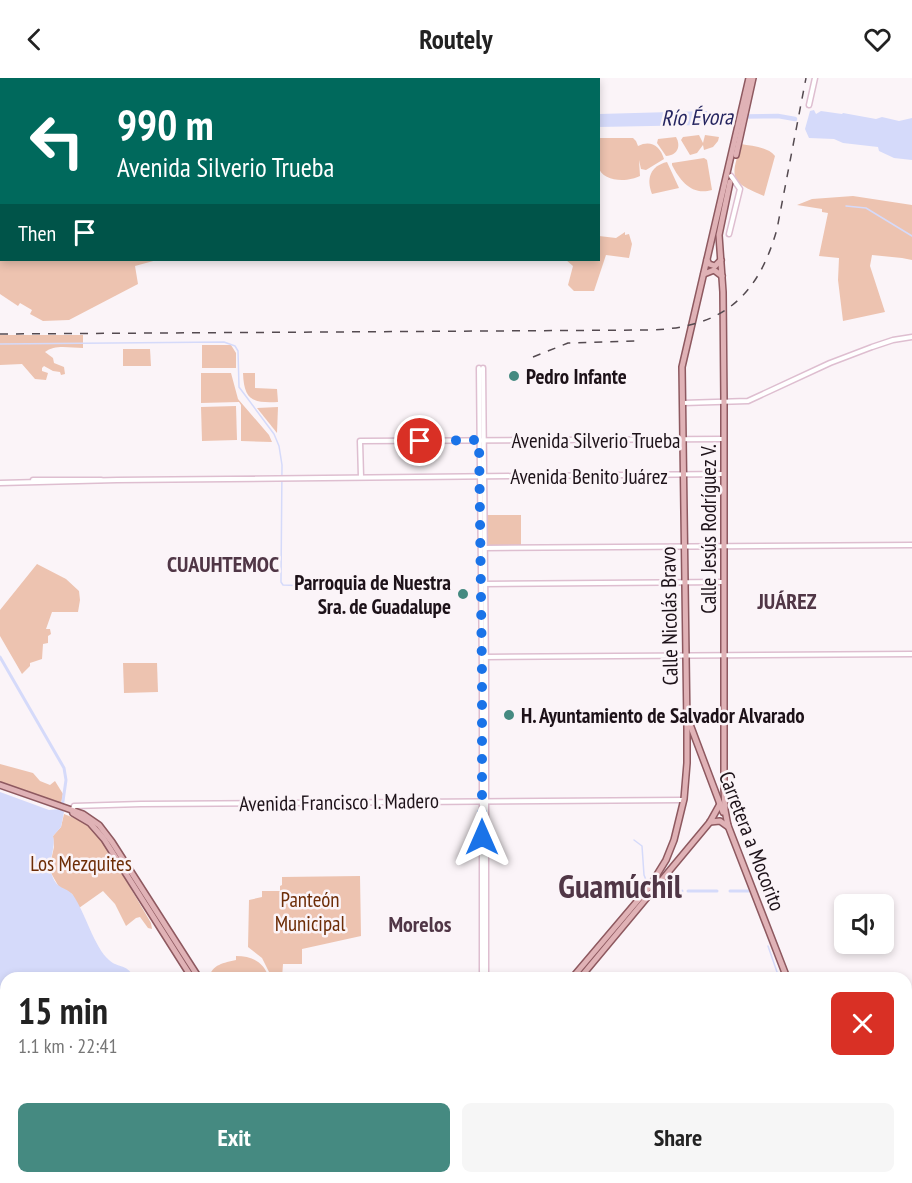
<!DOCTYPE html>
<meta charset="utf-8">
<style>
body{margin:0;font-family:"PT Sans Narrow",sans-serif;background:#f6f6f6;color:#222;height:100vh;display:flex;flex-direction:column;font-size:22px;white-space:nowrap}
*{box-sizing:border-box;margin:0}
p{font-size:20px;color:#767676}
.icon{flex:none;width:33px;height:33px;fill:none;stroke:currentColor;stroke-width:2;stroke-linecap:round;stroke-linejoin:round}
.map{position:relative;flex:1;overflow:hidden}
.sheet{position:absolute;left:0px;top:894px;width:912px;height:212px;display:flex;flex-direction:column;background:#fff;border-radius:18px 18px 0 0;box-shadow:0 3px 9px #0003}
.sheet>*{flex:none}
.hud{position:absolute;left:0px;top:0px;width:600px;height:183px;box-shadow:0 3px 9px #0003;background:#00695c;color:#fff;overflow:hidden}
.fabs{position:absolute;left:834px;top:816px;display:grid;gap:12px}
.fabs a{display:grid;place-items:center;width:60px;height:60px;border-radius:9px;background:#fff;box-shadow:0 3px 9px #0003;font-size:30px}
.pin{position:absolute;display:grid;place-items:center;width:51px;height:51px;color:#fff;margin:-26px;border:3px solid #fff;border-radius:50%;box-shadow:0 2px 6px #0007}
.me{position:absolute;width:66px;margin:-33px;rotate:0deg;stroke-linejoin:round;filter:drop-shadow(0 0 4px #0008)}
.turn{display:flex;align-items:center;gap:21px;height:126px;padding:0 18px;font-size:27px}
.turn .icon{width:78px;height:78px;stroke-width:2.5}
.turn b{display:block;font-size:42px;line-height:51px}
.then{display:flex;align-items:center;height:57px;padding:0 18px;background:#0003;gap:12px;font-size:22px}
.round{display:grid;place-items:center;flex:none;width:63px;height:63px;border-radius:9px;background:#f6f6f6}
.headline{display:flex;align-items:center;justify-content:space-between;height:102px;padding:0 18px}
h1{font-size:36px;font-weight:600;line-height:45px}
.primary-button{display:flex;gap:12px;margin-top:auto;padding:12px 18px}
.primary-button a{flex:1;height:69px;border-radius:9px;background:#458a81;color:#fff;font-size:24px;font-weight:600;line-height:69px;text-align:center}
.primary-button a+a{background:#f6f6f6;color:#222}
header{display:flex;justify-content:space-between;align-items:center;height:78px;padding:0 18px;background:#fff;font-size:27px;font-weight:600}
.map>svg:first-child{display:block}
.green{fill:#edc3b0}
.water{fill:#d5dafa}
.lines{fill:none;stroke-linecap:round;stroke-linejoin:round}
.stream{stroke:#d5dafa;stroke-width:1.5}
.canal{stroke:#d5dafa;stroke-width:3}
.river{stroke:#d5dafa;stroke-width:4.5}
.minor-casing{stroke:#debed0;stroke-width:7}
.major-casing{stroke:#8e5960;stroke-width:8}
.minor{stroke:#fff;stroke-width:4}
.major{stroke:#e0b2b6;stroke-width:5}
.rail{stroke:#544a50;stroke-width:1.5;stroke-dasharray:8 8;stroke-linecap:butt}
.route{stroke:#1a73e8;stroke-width:10;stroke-dasharray:0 18}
.poi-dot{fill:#458a81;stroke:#fbf4f8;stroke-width:2}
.labels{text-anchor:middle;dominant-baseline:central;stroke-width:5;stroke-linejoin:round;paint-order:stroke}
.poi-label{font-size:21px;font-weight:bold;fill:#1d1219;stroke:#fbf4f8;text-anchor:start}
.street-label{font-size:21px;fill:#1d1219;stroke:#fbf4f8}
.park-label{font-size:21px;fill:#6d2d07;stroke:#fbf4f8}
.water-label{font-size:22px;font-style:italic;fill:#252560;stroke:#fbf4f8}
.neighbourhood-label{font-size:22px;font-weight:bold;fill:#503646;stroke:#fbf4f8}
.town-label{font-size:33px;font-weight:bold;fill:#503646;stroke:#fbf4f8}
</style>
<header><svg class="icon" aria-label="back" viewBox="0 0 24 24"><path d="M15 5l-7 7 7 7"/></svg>Routely<svg class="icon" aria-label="heart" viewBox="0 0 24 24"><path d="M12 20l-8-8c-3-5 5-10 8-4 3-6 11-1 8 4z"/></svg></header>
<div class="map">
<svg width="912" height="1105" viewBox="0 0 912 1105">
<rect width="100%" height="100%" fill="#fbf4f8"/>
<g class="green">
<polygon points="699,57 703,65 705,57 719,59 718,63 713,69 704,72 703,67 697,75 690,77 681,62 683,59"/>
<path d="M676,59C681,68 678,77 666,78L657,65L658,61Z"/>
<path d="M598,60H633L636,63L638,68C650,62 660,67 664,81L646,92L641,91L639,82L640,98C629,104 602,105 598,88C597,80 598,68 598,60Z"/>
<path d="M741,66C752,68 768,69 775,78L764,118C730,103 730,102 741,66Z"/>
<path d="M704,80L707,82L712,112C692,118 680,103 672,87V85Z"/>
<path d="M667,84L679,110L652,116C646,101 650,88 667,84Z"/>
<polygon points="0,99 1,99 2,182 157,182 135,188 138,206 69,242 43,243 30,236 32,232 20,225 18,228 0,216"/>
<polygon points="853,118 912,127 912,182 902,180 872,177 870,188 885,234 843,243 838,202 839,180 819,178 828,135 822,134 822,131 797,127 812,121"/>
<polygon points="625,154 625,157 629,156 632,166 629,180 606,177 594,213 574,213 568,207 573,188 566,182 598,182 599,158 616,160"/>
<path d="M0,257H83V270C70,270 55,266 45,274L53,280L54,285L64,289L65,296L61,297L60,294L53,293L44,288L42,290V293L48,295L46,302L35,301L22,286L0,287Z"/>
<polygon points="202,267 231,267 236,275 236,290 202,290"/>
<polygon points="123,271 150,271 151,288 123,288"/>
<polygon points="201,295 231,295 238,321 269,357 272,364 241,363 241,327 239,324 201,325"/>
<path d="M243,295H255V310L277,311L278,324C253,325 244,323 243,295Z"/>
<polygon points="236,328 237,362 202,363 201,329"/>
<polygon points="278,329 277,355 257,330"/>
<polygon points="487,437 521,437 521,467 487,468"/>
<polygon points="37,486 66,501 79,513 80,522 78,534 52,534 46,551 50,551 51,556 48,558 48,565 43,566 42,581 30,585 30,588 22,596 0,558 0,532"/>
<polygon points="123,585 157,585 158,614 124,615"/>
<polygon points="0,686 33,695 40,703 50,707 55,703 63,716 61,726 0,704"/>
<polygon points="64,736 87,745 100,758 151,845 152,851 148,850 140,839 136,840 126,848 115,826 103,813 79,830 72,816 59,809 51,795 50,787 54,769 53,758 61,749"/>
<polygon points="360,798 361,858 302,871 302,886 283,886 282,900 272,900 262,880 248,869 249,822 262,819 262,813 280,813 280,808 282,807 282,799"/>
<path d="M236,878C252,878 264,884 269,900H209C212,886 224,885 236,882Z"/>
<polygon points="6,1041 6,1094 3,1098 4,1101 17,1105 0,1105 0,1053"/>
<polygon points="176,1100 271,1100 266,1105 176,1105"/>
</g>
<g class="water">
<polygon points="814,32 816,36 821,33 842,36 843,35 876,41 882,39 899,43 912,40 912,82 894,80 879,73 878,69 843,65 834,61 809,60 805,51 810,33"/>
<polygon points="707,33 708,43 703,47 599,49 599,36"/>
<path d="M0,714L49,732L60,731L64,734L61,749L53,758C56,770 48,783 51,794C56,813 66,808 73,817C85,834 94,869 109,882C119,891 125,884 135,900H6V976H4L1,972L0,964Z"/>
</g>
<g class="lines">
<g class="stream">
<polyline points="846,128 866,130 912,158"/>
<polyline points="0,266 224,264 235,268 238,273 239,309 274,356 279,368 282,387 281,504 283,507 357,510"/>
<polyline points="634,762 642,768 644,797 648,807"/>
<polyline points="658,813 659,814"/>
<polyline points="768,868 777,894 784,900"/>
</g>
<g class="canal">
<polyline points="0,579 64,690 66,702 62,730"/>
<polyline points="688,813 717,813"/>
<polyline points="730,813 748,813"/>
<polyline points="659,814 682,813"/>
<polyline points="168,1100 169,1105"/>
<polyline points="6,1105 1,1100 1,1096 6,1091"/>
</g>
<polyline class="river" points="702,39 778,38 795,41"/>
<g class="minor-casing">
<g id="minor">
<polyline points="195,2 198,0"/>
<polyline points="809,27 815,0"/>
<polyline points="0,97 2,96"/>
<polyline points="729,156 740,111 731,98"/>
<polyline points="479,290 482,597 482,900"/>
<polyline points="483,290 486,596 486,900"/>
<polyline points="683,325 748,323 830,285 872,269 893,262 912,259"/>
<polyline points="361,399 360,363 724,361"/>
<polyline points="33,402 101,402"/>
<polyline points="0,405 117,402 724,396"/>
<polyline points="484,470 912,467"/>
<polyline points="483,506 724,504"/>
<polyline points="484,579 912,576"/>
<polyline points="72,733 74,728 141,726 683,722"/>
</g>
</g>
<g class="major-casing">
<g id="major">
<polyline points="736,77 753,0"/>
<polyline points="707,182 709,186 715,188 721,182"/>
<polyline points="704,196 714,192 722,198"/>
<polyline points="688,641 723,734"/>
<polyline points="0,707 83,736 99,747 112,764 199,900"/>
<polyline points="73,735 90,745 104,761 192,900"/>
<polyline points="710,744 720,743 727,748"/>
<polyline points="727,745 787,900"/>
<polyline points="728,748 725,732 724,710 724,324 723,214 719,157 730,104"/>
<polyline points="572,900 650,808 666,782 674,762 684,721 687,685 687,650 682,289 749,0"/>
<polyline points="580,900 710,744 720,726"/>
<polyline points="355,1100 362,1105"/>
<polyline points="364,1100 371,1105"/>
<polyline points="863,1100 865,1105"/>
<polyline points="402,1105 407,1100"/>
</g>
</g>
<use href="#minor" class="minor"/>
<use href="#major" class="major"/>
<g class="rail">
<path d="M0,256L650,252C722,250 758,219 777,151L806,0"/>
<polyline points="533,279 568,265 637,263"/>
</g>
</g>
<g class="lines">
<polyline class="route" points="420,363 479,362 482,597 482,759"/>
</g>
<g class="poi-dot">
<circle cx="514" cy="298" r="6"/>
<circle cx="463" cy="516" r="6"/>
<circle cx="509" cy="637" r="6"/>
</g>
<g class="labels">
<g class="poi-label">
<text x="526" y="298">Pedro Infante</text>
<text x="451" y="504" text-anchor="end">Parroquia de Nuestra<tspan x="451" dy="24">Sra. de Guadalupe</tspan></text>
<text x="521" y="637">H. Ayuntamiento de Salvador Alvarado</text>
</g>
<g class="street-label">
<text x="596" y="362">Avenida Silverio Trueba</text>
<text x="589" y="398">Avenida Benito Juárez</text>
<text transform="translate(708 451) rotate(-90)">Calle Jesús Rodríguez V.</text>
<text transform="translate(669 538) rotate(-91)">Calle Nicolás Bravo</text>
<text transform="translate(339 724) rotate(-1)">Avenida Francisco I. Madero</text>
<text transform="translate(752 763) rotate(69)">Carretera a Mocorito</text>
</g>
<g class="park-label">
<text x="81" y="785">Los Mezquites</text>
<text x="310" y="821">Panteón<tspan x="310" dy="24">Municipal</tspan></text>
</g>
<g class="water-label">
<text transform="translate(697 39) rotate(-1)">Río Évora</text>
</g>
<g class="neighbourhood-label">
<text x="223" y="486">CUAUHTEMOC</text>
<text x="787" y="523">JUÁREZ</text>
<text x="420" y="846">Morelos</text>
</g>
<g class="town-label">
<text x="620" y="807">Guamúchil</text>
</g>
</g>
</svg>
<div class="fabs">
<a><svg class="icon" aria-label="sound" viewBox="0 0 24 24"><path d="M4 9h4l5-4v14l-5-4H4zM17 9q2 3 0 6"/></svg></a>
</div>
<div class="pin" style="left:420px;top:363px;background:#d93025"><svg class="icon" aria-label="arrive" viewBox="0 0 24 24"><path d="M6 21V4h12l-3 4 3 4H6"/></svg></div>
<svg class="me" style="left:482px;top:759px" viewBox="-20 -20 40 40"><path d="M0-17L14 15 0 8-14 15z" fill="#1a73e8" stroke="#fff" stroke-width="4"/></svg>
<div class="hud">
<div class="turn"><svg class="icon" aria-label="left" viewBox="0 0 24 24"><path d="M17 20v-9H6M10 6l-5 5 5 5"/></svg><div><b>990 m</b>Avenida Silverio Trueba</div></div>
<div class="then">Then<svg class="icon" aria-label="arrive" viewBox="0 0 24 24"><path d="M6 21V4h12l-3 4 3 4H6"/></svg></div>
</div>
<section class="sheet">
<div class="headline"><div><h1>15 min</h1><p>1.1 km · 22:41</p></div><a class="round" style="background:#d93025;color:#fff"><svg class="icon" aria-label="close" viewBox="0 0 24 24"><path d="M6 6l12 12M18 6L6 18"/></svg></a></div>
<div class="primary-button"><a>Exit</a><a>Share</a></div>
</section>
</div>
